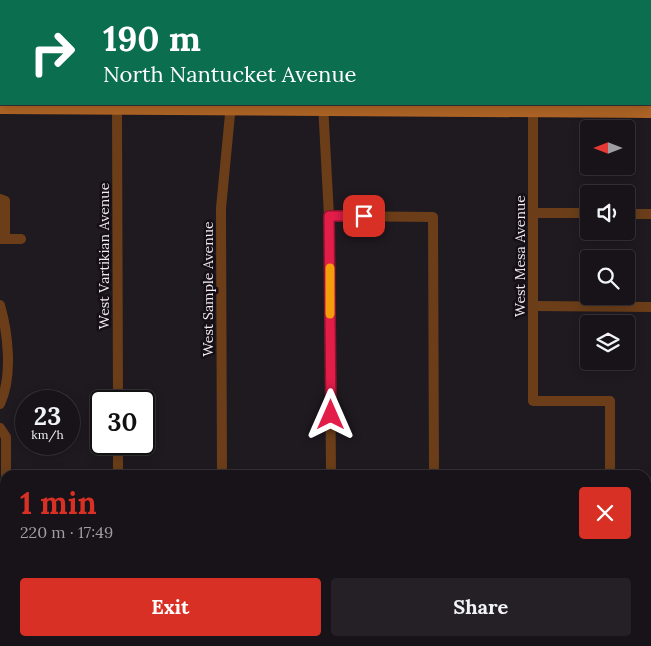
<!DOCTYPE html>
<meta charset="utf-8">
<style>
body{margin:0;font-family:Lora,serif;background:#242025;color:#f1f3f6;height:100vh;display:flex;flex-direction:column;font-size:19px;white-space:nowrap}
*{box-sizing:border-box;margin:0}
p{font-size:16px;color:#9e9ea2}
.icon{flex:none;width:28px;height:28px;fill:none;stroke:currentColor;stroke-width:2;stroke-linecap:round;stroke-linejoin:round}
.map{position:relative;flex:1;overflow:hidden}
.details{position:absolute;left:0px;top:470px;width:651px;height:176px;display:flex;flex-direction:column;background:#171318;border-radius:15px 15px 0 0;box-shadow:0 2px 12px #0003,0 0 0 1px #363237}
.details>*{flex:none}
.banner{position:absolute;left:0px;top:0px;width:651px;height:105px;box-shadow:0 2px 12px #0003,0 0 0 1px #363237;background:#0b6e4f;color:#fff;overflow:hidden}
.needle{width:32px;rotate:270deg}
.buttons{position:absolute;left:580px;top:120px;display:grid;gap:10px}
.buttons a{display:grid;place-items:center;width:55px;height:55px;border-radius:5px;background:#171318;box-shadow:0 2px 12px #0003,0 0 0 1px #363237;font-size:25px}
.speed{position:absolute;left:15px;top:390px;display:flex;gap:10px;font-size:25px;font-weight:700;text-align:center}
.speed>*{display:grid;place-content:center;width:65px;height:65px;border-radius:50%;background:#171318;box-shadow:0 2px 12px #0003,0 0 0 1px #363237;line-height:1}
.speed small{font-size:12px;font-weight:400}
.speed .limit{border:2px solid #111;border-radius:8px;background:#fff;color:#111}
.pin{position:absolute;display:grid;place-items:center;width:42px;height:42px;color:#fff;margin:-21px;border-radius:10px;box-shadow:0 2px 8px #0006}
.me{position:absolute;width:55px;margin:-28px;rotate:0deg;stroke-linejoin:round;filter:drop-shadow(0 0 4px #0008)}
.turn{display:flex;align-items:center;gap:18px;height:105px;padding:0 20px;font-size:22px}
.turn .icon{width:65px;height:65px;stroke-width:2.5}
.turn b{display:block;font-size:35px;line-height:42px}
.round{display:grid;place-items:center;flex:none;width:52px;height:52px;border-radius:5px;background:#242025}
.summary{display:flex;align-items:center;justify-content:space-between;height:85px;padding:0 20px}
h1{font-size:30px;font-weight:700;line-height:38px;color:#d93025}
.button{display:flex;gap:10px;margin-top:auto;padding:10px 20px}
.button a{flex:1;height:58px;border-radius:5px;background:#d93025;color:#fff;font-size:20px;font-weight:700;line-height:58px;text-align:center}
.button a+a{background:#242025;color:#f1f3f6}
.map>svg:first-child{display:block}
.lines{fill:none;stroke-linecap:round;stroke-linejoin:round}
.minor{stroke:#6b3e19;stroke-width:10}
.major{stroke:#ae6425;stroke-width:12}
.route-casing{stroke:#92132f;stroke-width:12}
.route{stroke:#e11d48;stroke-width:9}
.slow{stroke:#f59e0b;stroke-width:9}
.labels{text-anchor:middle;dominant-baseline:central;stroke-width:5;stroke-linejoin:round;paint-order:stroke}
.street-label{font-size:14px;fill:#f2edf2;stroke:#161016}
</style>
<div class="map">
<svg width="651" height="646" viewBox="0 0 651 646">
<rect width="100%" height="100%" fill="#1f1920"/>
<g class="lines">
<g class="minor">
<polyline points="49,0 49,1"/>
<polyline points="140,0 140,1"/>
<polyline points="231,0 231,1"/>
<polyline points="323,0 323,1"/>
<polyline points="486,0 486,1"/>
<polyline points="650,20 651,20"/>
<polyline points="323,104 329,216 331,475"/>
<polyline points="117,110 118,401"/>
<polyline points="533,112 533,401 610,401 610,475"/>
<polyline points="0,199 5,201 5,239"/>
<polyline points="534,213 589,213"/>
<polyline points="626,214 651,214"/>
<polyline points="329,216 433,217 434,475"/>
<polyline points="0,239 21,239"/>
<path d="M0,305C8,333 13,376 0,404"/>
<polyline points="534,306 651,307"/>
<polyline points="0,428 6,437 6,475"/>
<polyline points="118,444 118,475"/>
<polyline points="222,475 221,208 231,104"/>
<polyline points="646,496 651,496"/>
<polyline points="646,595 651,596"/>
<polyline points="0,596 5,596"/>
<polyline points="41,641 41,646"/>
<polyline points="126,641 130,646"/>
<polyline points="223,641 223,646"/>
<polyline points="331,641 332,646"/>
<polyline points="436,641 436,646"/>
</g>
<polyline class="major" points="0,108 651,112"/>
</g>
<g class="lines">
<g class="route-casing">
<polyline id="route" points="331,415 329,216 364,216"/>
</g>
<use href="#route" class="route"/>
<polyline class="slow" points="330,268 330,314"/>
</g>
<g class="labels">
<g class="street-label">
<text transform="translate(104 256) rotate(-90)">West Vartikian Avenue</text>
<text transform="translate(520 256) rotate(-90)">West Mesa Avenue</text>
<text transform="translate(208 289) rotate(-90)">West Sample Avenue</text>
</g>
</g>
</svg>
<div class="buttons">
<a><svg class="needle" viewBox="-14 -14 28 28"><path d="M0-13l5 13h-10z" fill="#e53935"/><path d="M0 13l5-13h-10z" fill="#9e9ea2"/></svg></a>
<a><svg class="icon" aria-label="sound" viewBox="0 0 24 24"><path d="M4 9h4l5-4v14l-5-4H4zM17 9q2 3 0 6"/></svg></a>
<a><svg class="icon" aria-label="search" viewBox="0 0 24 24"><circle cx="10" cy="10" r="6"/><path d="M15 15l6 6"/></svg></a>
<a><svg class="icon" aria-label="layers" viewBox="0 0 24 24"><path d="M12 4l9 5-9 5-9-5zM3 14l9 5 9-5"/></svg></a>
</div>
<div class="speed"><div>23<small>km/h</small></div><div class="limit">30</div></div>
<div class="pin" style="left:364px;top:216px;background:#d93025"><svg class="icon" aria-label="arrive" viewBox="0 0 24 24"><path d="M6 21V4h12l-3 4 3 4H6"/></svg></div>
<svg class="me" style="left:331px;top:415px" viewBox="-20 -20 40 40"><path d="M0-17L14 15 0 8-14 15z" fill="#e11d48" stroke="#fff" stroke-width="4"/></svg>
<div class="banner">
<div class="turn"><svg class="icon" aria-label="right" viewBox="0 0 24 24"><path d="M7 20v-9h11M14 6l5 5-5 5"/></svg><div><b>190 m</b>North Nantucket Avenue</div></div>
</div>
<section class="details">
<div class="summary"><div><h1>1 min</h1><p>220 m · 17:49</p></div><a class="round" style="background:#d93025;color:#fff"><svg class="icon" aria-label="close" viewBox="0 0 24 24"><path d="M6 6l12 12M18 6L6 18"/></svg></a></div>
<div class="button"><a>Exit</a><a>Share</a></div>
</section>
</div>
